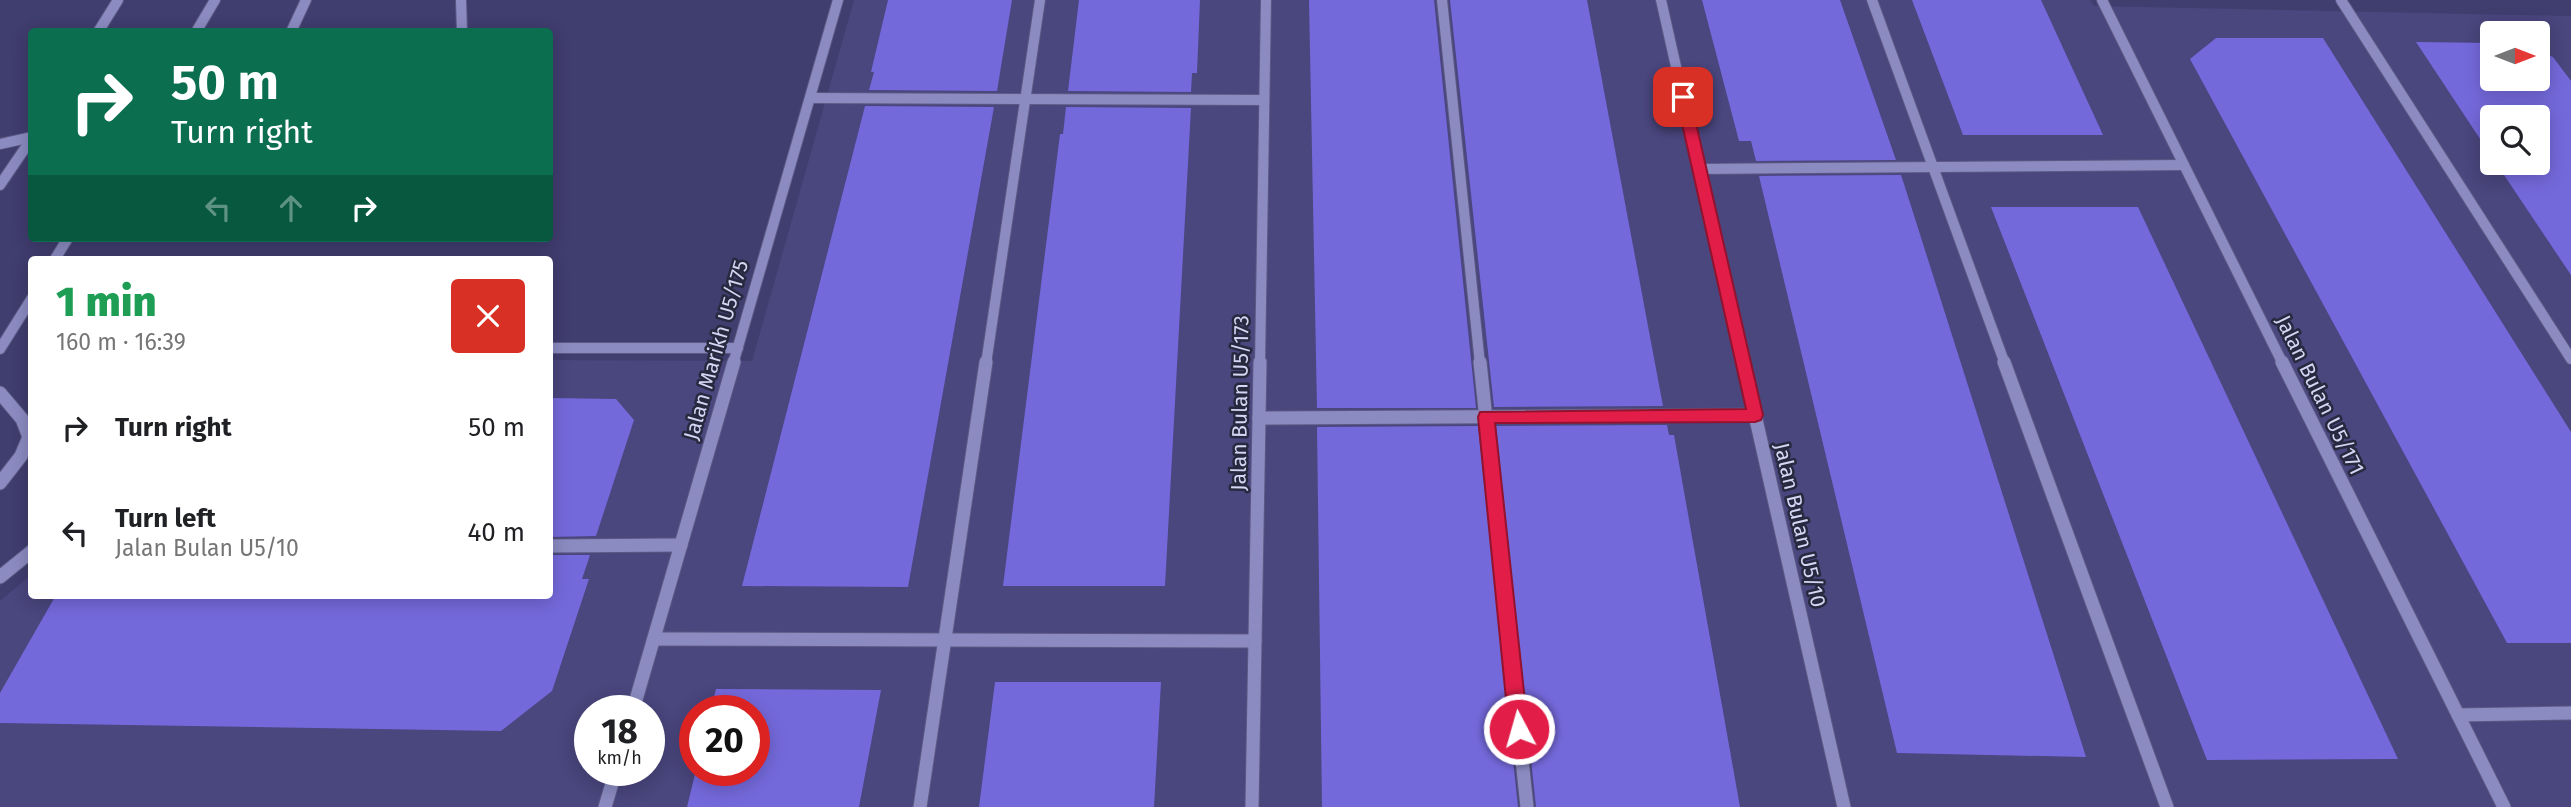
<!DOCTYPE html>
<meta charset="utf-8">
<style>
body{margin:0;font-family:"Fira Sans",sans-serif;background:#f2f2f2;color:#202124;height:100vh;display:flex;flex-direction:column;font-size:26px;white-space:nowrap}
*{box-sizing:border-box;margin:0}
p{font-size:23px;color:#757577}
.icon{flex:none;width:38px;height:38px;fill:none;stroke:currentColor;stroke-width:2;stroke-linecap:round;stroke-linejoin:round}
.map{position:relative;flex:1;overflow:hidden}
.drawer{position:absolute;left:28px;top:256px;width:525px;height:343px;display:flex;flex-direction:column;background:#fff;border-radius:7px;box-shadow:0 4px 18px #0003}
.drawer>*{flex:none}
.banner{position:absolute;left:28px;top:28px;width:525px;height:214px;border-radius:7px;box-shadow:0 4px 18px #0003;background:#0b6e4f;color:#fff;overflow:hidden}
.needle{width:46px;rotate:90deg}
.buttons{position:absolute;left:2480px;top:21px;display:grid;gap:14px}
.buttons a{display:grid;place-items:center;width:70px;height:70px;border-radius:7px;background:#fff;box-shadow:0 4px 18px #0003;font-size:35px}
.speed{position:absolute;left:574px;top:695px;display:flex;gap:14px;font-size:35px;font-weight:700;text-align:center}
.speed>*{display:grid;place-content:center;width:91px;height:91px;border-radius:50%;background:#fff;box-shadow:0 4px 18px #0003;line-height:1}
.speed small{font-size:18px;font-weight:400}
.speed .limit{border:10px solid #d22;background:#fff;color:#111}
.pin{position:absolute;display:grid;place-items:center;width:60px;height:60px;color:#fff;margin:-30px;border-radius:14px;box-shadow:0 4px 10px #0006}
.me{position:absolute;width:77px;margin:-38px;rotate:354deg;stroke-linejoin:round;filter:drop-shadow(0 0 5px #0008)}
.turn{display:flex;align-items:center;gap:24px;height:147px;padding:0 28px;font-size:32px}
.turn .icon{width:91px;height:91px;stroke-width:2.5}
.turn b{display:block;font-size:49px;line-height:60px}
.lanes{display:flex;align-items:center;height:66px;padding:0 28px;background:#0003;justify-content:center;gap:35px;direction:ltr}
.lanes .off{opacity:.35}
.round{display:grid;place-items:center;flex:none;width:74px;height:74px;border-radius:7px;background:#f2f2f2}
.headline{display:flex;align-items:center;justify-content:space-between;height:119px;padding:0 28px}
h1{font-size:42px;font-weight:800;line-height:52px;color:#1e9e55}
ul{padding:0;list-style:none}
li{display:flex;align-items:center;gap:21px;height:105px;padding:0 28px}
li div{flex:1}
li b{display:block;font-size:26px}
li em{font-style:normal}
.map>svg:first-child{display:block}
.built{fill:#4a467e;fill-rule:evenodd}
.building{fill:#7469db}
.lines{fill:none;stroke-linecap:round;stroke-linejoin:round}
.minor-far1-casing{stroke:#5b5983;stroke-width:12}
.minor-casing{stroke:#5b5983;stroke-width:15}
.minor-far1{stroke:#8b8bc2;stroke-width:10}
.minor{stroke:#8b8bc2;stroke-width:13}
.route{fill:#e11d48;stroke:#92132f;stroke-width:2}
.labels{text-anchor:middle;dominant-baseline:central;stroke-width:5;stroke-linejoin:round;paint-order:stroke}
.street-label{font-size:21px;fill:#d5d6f4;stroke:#28283f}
</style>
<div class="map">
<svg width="2571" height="807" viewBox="0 0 2571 807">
<rect width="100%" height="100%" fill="#403d6f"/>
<path class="built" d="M854,0H2090L2094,6L2571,16V807H0V601L31,575L32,595H550V360L752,361ZM2492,33H2538V79H2492ZM2492,117H2538V163H2492ZM590,710H649V770H590ZM695,710H754V770H695Z"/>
<g class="building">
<polygon points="888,0 1012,0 997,91 869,90 874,72 871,72"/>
<polygon points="1079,0 1200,0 1197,73 1192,73 1191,92 1068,91"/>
<polygon points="1309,0 1434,0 1476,408 1317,408"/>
<polygon points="1450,0 1587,0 1663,406 1494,407"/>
<polygon points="1702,0 1840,0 1896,160 1756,161 1751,141 1739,141"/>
<polygon points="1912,0 2041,0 2103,135 1963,135"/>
<polygon points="2216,38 2323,38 2571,432 2571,643 2507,643 2190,59"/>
<polygon points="2416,42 2492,43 2492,79 2538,79 2538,51 2553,57 2571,81 2571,275 2496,163 2538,163 2538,117 2492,117 2492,157"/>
<polygon points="865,106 994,107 908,587 742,586"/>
<polygon points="1066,107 1191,108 1165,586 1003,586 1060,134 1063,134"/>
<polygon points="1901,175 1904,184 2086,757 1897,753 1759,176"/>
<polygon points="1991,207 2138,207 2398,759 2207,760"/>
<polygon points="550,398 616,399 634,420 596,536 550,537"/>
<polygon points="1667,425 1669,435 1674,435 1740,807 1536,807 1496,426"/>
<polygon points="1478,426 1518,807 1322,807 1317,427"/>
<polygon points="550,555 590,555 582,579 589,579 552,691 501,731 0,723 0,693 56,595 550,595"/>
<polygon points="995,682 1161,682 1154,807 979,807"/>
<polygon points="716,689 881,690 859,807 687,807 696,770 754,770 754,710 711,710"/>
</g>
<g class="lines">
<g class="minor-far1-casing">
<g id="minor-far1">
<polyline points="461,0 462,32"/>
<polyline points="1442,0 1480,364"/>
<polyline points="1661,0 1743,364"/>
<polyline points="1872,0 2005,364"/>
<polyline points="2102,0 2283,364"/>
<polyline points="2341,0 2571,359"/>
<polyline points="98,32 118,0"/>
<polyline points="196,32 215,0"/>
<polyline points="291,32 306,0"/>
<polyline points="811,98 1264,100"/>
<polyline points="0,144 32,137"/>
<polyline points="1700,169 2184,165"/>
<polyline points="0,185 32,138"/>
<polyline points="55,259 68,238"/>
<polyline points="550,348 738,348"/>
<polyline points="0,349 32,298"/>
<polyline points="733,364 838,0"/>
<polyline points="986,364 1040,0"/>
<polyline points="1260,364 1266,0"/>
</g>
</g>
<g class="minor-casing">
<g id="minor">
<polyline points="1480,362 1527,807"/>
<polyline points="1743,362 1844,807"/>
<polyline points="2004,362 2167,807"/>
<polyline points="2282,362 2504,807"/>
<polyline points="0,393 22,419 29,437 21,456 0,483"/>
<polyline points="1259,418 1755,415"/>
<polyline points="550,546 681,545"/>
<polyline points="0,577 32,551"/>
<polyline points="654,639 1255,641"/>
<polyline points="633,710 734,362"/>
<polyline points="2458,715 2571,713"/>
<polyline points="605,807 616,770"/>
<polyline points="920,807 986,362"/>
<polyline points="1252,807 1260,362"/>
</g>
</g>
<use href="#minor-far1" class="minor-far1"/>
<use href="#minor" class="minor"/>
</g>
<polygon class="route" points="1683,92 1690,97 1763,415 1761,420 1755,422 1495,423 1528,729 1525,735 1519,738 1512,735 1509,729 1478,417 1480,412 1746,409 1676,97"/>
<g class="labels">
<g class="street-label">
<text transform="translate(716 350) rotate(-74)">Jalan Marikh U5/175</text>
<text transform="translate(2320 395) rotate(64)">Jalan Bulan U5/171</text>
<text transform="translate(1240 403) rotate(-89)">Jalan Bulan U5/173</text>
<text transform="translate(1800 525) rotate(77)">Jalan Bulan U5/10</text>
</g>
</g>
</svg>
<div class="buttons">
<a><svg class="needle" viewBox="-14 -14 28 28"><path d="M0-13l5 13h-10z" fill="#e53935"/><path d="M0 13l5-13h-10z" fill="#757577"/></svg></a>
<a><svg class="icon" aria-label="search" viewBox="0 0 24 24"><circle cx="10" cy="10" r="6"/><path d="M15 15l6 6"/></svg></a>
</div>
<div class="speed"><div>18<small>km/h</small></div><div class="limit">20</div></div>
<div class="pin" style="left:1683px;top:97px;background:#d93025"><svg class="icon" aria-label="arrive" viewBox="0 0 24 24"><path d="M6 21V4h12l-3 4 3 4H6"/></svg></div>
<svg class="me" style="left:1519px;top:729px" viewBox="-20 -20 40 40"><circle r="17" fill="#e11d48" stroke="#fff" stroke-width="3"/><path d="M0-11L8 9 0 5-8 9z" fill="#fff"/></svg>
<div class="banner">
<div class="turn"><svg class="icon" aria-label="right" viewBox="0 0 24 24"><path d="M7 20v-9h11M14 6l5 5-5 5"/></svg><div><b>50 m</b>Turn right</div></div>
<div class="lanes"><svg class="icon off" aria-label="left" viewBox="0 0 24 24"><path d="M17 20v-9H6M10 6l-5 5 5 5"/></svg><svg class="icon off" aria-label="ahead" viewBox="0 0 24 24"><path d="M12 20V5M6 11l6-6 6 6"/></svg><svg class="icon" aria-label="right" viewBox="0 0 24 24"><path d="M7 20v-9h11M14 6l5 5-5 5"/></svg></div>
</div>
<section class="drawer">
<div class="headline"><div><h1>1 min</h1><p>160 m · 16:39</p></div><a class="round" style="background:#d93025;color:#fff"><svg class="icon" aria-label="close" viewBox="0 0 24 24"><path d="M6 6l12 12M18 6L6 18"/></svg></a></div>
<ul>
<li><svg class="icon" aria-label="right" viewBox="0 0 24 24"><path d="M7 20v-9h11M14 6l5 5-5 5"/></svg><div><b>Turn right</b></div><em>50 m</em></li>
<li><svg class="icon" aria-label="left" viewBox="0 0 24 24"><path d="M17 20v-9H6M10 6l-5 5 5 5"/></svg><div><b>Turn left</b><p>Jalan Bulan U5/10</p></div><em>40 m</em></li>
</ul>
</section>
</div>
